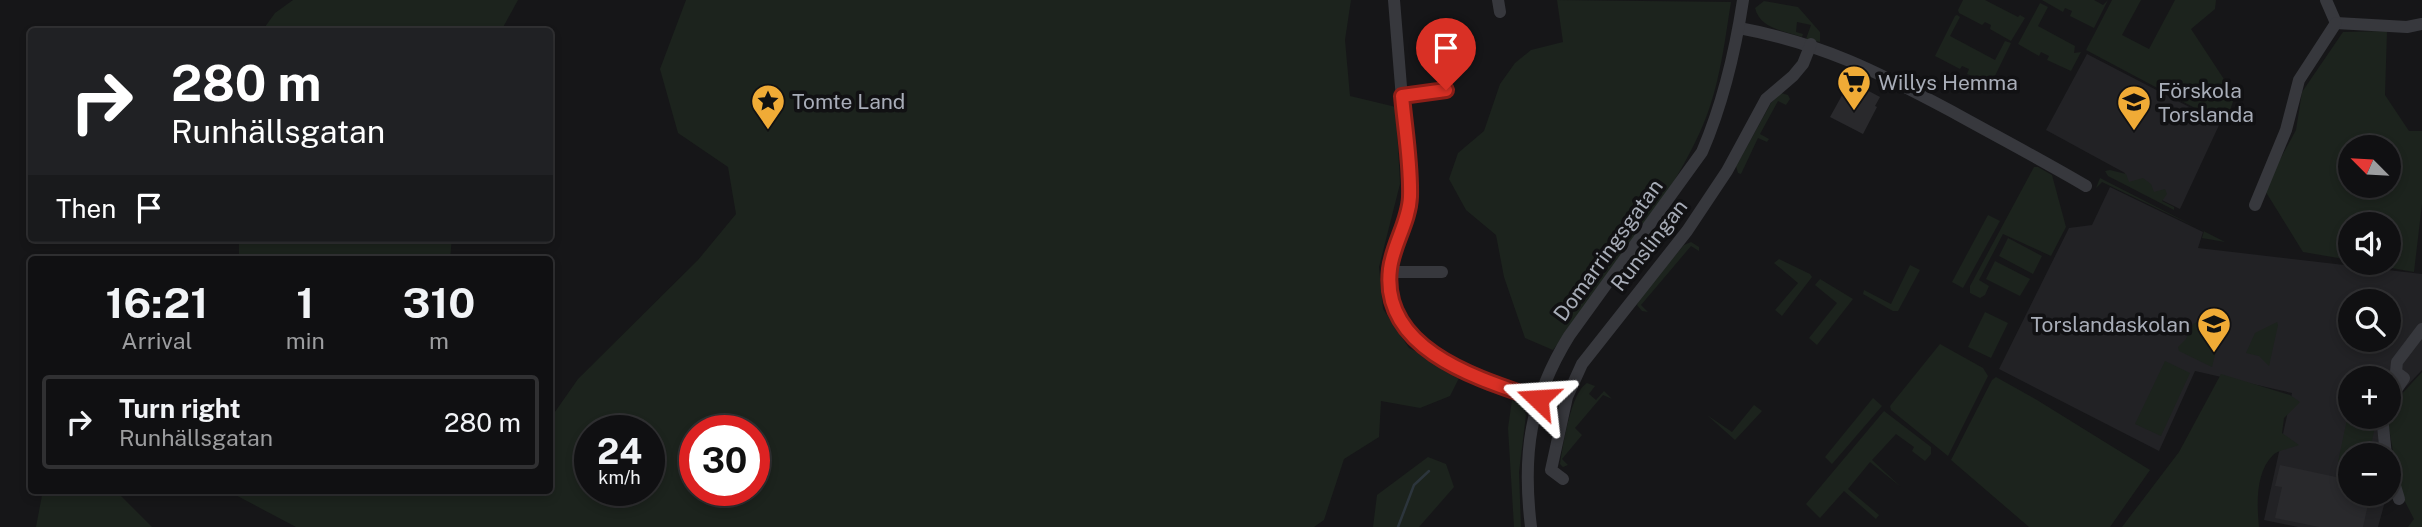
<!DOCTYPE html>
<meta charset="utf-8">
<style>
body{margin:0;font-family:"Public Sans",sans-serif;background:#1e1e20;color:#f1f3f6;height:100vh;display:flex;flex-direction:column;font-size:26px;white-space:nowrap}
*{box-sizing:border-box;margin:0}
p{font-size:23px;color:#9c9d9f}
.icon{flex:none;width:38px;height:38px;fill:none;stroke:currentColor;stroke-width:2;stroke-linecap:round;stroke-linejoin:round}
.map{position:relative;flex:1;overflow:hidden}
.details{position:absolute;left:28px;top:256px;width:525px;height:238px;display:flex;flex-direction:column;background:#101012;border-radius:7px;box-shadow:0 4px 10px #0003,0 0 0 2px #303032}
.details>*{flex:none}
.guide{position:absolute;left:28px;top:28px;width:525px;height:214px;border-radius:7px;box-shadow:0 4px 10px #0003,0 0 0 2px #303032;background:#202124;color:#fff;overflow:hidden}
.needle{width:46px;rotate:294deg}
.buttons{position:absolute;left:2338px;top:135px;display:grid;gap:14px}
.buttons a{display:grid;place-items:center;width:63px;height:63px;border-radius:50%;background:#101012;box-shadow:0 4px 10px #0003,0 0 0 2px #303032;font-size:35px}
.speed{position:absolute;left:574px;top:415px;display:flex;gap:14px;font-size:35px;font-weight:700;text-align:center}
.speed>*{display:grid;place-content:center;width:91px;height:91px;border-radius:50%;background:#101012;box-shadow:0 4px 10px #0003,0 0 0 2px #303032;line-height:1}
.speed small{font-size:18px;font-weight:400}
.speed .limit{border:10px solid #d22;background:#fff;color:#111}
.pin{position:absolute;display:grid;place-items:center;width:60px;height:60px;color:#fff;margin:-72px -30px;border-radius:50% 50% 50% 0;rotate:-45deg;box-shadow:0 0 7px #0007}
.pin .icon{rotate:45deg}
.me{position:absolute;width:77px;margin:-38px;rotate:290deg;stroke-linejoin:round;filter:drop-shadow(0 0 5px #0008)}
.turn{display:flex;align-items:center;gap:24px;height:147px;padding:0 28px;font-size:32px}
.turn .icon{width:91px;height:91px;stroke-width:2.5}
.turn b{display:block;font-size:49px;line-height:60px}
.then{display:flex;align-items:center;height:66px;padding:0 28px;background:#0003;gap:14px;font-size:26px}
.eta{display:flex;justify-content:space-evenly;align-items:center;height:119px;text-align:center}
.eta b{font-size:42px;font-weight:700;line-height:49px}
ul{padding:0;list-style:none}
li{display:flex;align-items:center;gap:21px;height:94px;margin:0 14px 10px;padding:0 14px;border:4px solid #303032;border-radius:7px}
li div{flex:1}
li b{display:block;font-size:26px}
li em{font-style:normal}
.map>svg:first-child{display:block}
.built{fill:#222225;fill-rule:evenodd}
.green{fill:#1c231d;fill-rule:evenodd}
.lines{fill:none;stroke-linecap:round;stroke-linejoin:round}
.stream{stroke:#2c353c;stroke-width:2.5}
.building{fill:#29292c}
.minor{stroke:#37383d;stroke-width:12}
.route-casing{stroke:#8d1f18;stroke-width:18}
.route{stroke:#d93025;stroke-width:12}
.labels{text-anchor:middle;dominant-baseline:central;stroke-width:7;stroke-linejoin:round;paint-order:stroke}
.poi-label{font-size:21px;fill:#a8adb8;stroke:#111113;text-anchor:start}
.street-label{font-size:21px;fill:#a8adb8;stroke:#111113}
</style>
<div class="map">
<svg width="2422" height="527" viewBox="0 0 2422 527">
<rect width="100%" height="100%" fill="#161618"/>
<g class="built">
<polygon points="2087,54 2220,123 2180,209 2122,180 2125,173 2046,130"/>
<path d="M2110,187L2203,232L2198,248L2422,274V370L2399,394L2388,434L2387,455H2350V494H2387L2378,527H2298L2264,520L2292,393L2195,371L2159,451L1999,369L2069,228L2092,225ZM2350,301H2389V340H2350ZM2350,378H2389V416H2350Z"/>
</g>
<g class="green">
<polygon points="293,0 518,0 501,31 262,31 275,13"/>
<path d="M686,0H1351L1345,40L1350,96L1396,107L1400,184L1379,267L1383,309L1409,348L1461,374L1450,396L1420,408L1381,401L1379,437L1344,459L1324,520L1314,527H296L226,490H550V419L578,379L698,260L736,214L728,167L678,133L660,69ZM590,430H649V490H590ZM695,430H754V490H695Z"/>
<path d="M1557,0L1731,2C1724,46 1719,91 1700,132C1665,209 1603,281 1553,350L1525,338L1504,277L1496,235L1466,210L1449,179L1458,153L1484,131L1500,84L1515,63L1531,50L1563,42Z"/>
<polygon points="1963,0 1985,0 2018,17 2020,15 2025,18 2011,41 1990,29 1991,25 1985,22 1982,25 1959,13 1958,10"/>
<polygon points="2042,0 2094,0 2103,5 2108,0 2094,28 2070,16 2072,11 2065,8 2063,12"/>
<polygon points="2112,0 2141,0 2122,35 2149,49 2175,0 2216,0 2215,9 2191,29 2235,96 2225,124 2086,50"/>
<path d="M1764,1L1798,7L1820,32V42L1806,39L1811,25L1797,22L1796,32L1803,34L1802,37C1785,31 1760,29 1755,8Z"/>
<polygon points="2040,3 2048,7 2038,26 2075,46 2074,53 2081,52 2071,71 2047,60 2049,56 2041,52 2039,56 2018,44"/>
<polygon points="1957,15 1960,17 1950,36 1995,60 2005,41 2011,43 1991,84 1967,74 1969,69 1962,66 1960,69 1935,56 1955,16"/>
<path d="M2387,31L2385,95L2409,131H2422V204L2414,272L2363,263L2389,262V224H2350V260L2303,252L2264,189L2296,130L2302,92L2343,32ZM2350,147H2389V186H2350Z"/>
<polygon points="1781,93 1788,95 1790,99 1786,105 1778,101 1760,134 1769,139 1767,142 1758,138 1741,174 1738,173 1736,166 1771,103"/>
<polygon points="2034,167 2038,167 2052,175 2066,227 2051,256 2003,234 1979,280 1989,286 1985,295 1980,298 1970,293 1970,286"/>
<polygon points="2110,170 2126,174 2129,182 2143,178 2151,184 2154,192 2165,189 2167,194 2162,201 2174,207 2174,210 2108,176 2105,171"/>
<polygon points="2100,178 2225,242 2202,238 2204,231 2102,182 2096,188"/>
<polygon points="1988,215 2000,221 1963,288 1952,282"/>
<polygon points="239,238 452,238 450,259 239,259"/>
<polygon points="2008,238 2042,256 2033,274 1999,256"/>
<polygon points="1691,242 1699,247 1699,251 1691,246 1641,305 1648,312 1642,311 1637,305 1640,297 1684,245"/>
<polygon points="1779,259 1810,274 1812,277 1782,316 1775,310 1798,283 1774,263"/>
<polygon points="1995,261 2030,279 2020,296 1986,279"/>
<polygon points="1910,265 1920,270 1898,311 1893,311 1863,294 1864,290 1891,304"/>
<polygon points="1820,279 1853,299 1817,345 1809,338 1837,303 1815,285"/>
<polygon points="2221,311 2221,330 2212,367 2179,351 2178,347 2186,339 2193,324"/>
<polygon points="1985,312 2008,323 1991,358 1968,347"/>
<polygon points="2277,322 2278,325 2269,366 2259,356 2246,353 2255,333"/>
<polygon points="1940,344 1983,368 1988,376 1948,456 1891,410 1890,406"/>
<polygon points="2165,361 2190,373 2161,436 2135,424"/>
<polygon points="2422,372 2422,527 2408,527 2414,519 2400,492 2387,417 2389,408"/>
<path d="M2221,374L2290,395L2300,402L2284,418L2282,433L2299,445C2292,448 2278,450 2273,455C2255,473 2257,505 2259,527H2122L2179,452Z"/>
<polygon points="1996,377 2037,400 2150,470 2110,527 2029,527 1951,460 1992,380"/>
<path d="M1587,383L1595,386L1589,394L1596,400L1604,391L1612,399L1603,395L1575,428L1582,435L1562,459L1568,465L1563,467L1560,464C1563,445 1571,392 1587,383Z"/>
<polygon points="1873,398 1882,406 1832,464 1825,457"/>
<polygon points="1512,400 1523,407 1526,415 1519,472 1521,527 1514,527 1508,428"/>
<polygon points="1754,405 1762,411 1735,440 1707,415 1732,432"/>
<polygon points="2350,405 2350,416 2377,417 2369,455 2350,455 2350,465 2338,462"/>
<polygon points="1884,411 1931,447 1931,454 1925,461 1912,451 1914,447 1896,434 1872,460 1901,487 1870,462 1848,489 1879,515 1876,519 1844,491 1820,518 1806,504"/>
<polygon points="1428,457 1446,464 1454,487 1419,527 1373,527 1377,495"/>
<polygon points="43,490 115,490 152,527 36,527"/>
</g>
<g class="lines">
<polyline class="stream" points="1398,527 1414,485 1429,471"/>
</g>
<g class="building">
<polygon points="1850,81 1880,97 1875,106 1877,107 1863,134 1830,117"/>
<polygon points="2280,465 2350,480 2350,494 2379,494 2378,502 2369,500 2363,527 2319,527 2275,518 2282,487 2275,486"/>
</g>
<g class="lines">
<g class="minor">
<polyline points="1394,0 1410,198 1390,272 1393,303 1404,326 1430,352 1473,375 1538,399"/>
<polyline points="1498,0 1500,12"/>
<polyline points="2326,0 2336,23"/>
<polyline points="2336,23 2407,27 2422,24"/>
<path d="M1739,28C1821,43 1878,72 1951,111C1996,136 2042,160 2086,186"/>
<polyline points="1402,96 1446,90"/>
<polyline points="2255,205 2286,130 2299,80 2336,23"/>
<polyline points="1390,272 1442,272"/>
<polyline points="2389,400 2404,378 2396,372 2397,362 2422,329"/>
<polyline points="2382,416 2386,455"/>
<polyline points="2389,466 2399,499"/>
<polyline points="1563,479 1551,470 1567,397 1582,364 1687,231 1727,171 1766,99 1793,76 1803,64 1811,44"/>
<path d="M1531,527C1522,454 1530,399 1569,336L1702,152C1723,103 1735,53 1743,0"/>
</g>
</g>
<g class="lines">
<g class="route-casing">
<path id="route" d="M1446,90L1402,96C1405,129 1411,164 1410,197C1409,222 1393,244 1390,269C1380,350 1479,379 1538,399"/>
</g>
<use href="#route" class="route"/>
</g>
<defs>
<g id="supermarket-pin" transform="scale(1.75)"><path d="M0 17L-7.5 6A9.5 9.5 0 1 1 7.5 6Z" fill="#f0ab36" stroke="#111113"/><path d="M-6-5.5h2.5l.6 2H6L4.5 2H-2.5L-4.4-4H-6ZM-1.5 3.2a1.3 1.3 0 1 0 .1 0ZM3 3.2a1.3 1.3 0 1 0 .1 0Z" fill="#111"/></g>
<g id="sight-pin" transform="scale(1.75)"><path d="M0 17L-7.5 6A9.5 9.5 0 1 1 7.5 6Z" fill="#f0ab36" stroke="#111113"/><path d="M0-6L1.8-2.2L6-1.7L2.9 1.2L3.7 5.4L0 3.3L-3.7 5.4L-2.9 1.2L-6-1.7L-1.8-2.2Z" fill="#111"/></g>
<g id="school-pin" transform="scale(1.75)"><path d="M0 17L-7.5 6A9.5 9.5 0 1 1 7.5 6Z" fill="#f0ab36" stroke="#111113"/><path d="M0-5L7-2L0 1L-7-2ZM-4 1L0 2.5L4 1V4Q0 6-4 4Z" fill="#111"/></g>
</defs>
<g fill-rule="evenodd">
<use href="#supermarket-pin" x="1854" y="82"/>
<use href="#sight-pin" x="768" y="101"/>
<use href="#school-pin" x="2134" y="102"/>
<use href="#school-pin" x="2214" y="324"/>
</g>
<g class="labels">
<g class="poi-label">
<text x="1878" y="82">Willys Hemma</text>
<text x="2158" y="90">Förskola<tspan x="2158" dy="24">Torslanda</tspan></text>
<text x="792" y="101">Tomte Land</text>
<text x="2190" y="324" text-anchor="end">Torslandaskolan</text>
</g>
<g class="street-label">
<text transform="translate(1649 245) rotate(-52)">Runslingan</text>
<text transform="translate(1608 250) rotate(-54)">Domarringsgatan</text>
</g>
</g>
</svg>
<div class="buttons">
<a><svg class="needle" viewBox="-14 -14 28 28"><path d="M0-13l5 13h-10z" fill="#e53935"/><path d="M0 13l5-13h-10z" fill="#9c9d9f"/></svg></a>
<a><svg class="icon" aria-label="sound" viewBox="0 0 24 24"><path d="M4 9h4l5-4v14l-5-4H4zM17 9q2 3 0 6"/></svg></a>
<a><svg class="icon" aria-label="search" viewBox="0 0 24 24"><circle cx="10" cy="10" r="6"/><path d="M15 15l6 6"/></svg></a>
<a>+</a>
<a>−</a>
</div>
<div class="speed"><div>24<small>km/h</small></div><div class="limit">30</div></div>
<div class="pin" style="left:1446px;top:90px;background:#d93025"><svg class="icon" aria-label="arrive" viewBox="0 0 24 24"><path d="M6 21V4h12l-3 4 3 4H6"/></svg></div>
<svg class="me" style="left:1538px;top:399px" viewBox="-20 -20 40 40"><path d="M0-17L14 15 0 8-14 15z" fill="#d93025" stroke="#fff" stroke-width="4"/></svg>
<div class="guide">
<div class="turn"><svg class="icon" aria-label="right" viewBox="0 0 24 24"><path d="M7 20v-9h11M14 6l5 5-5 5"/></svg><div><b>280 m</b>Runhällsgatan</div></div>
<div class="then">Then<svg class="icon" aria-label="arrive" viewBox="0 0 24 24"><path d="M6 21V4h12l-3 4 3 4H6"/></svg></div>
</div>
<section class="details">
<div class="eta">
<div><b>16:21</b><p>Arrival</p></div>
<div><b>1</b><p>min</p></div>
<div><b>310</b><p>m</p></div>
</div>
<ul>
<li><svg class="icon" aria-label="right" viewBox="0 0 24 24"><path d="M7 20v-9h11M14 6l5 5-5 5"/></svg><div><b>Turn right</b><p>Runhällsgatan</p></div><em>280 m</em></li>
</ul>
</section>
</div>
